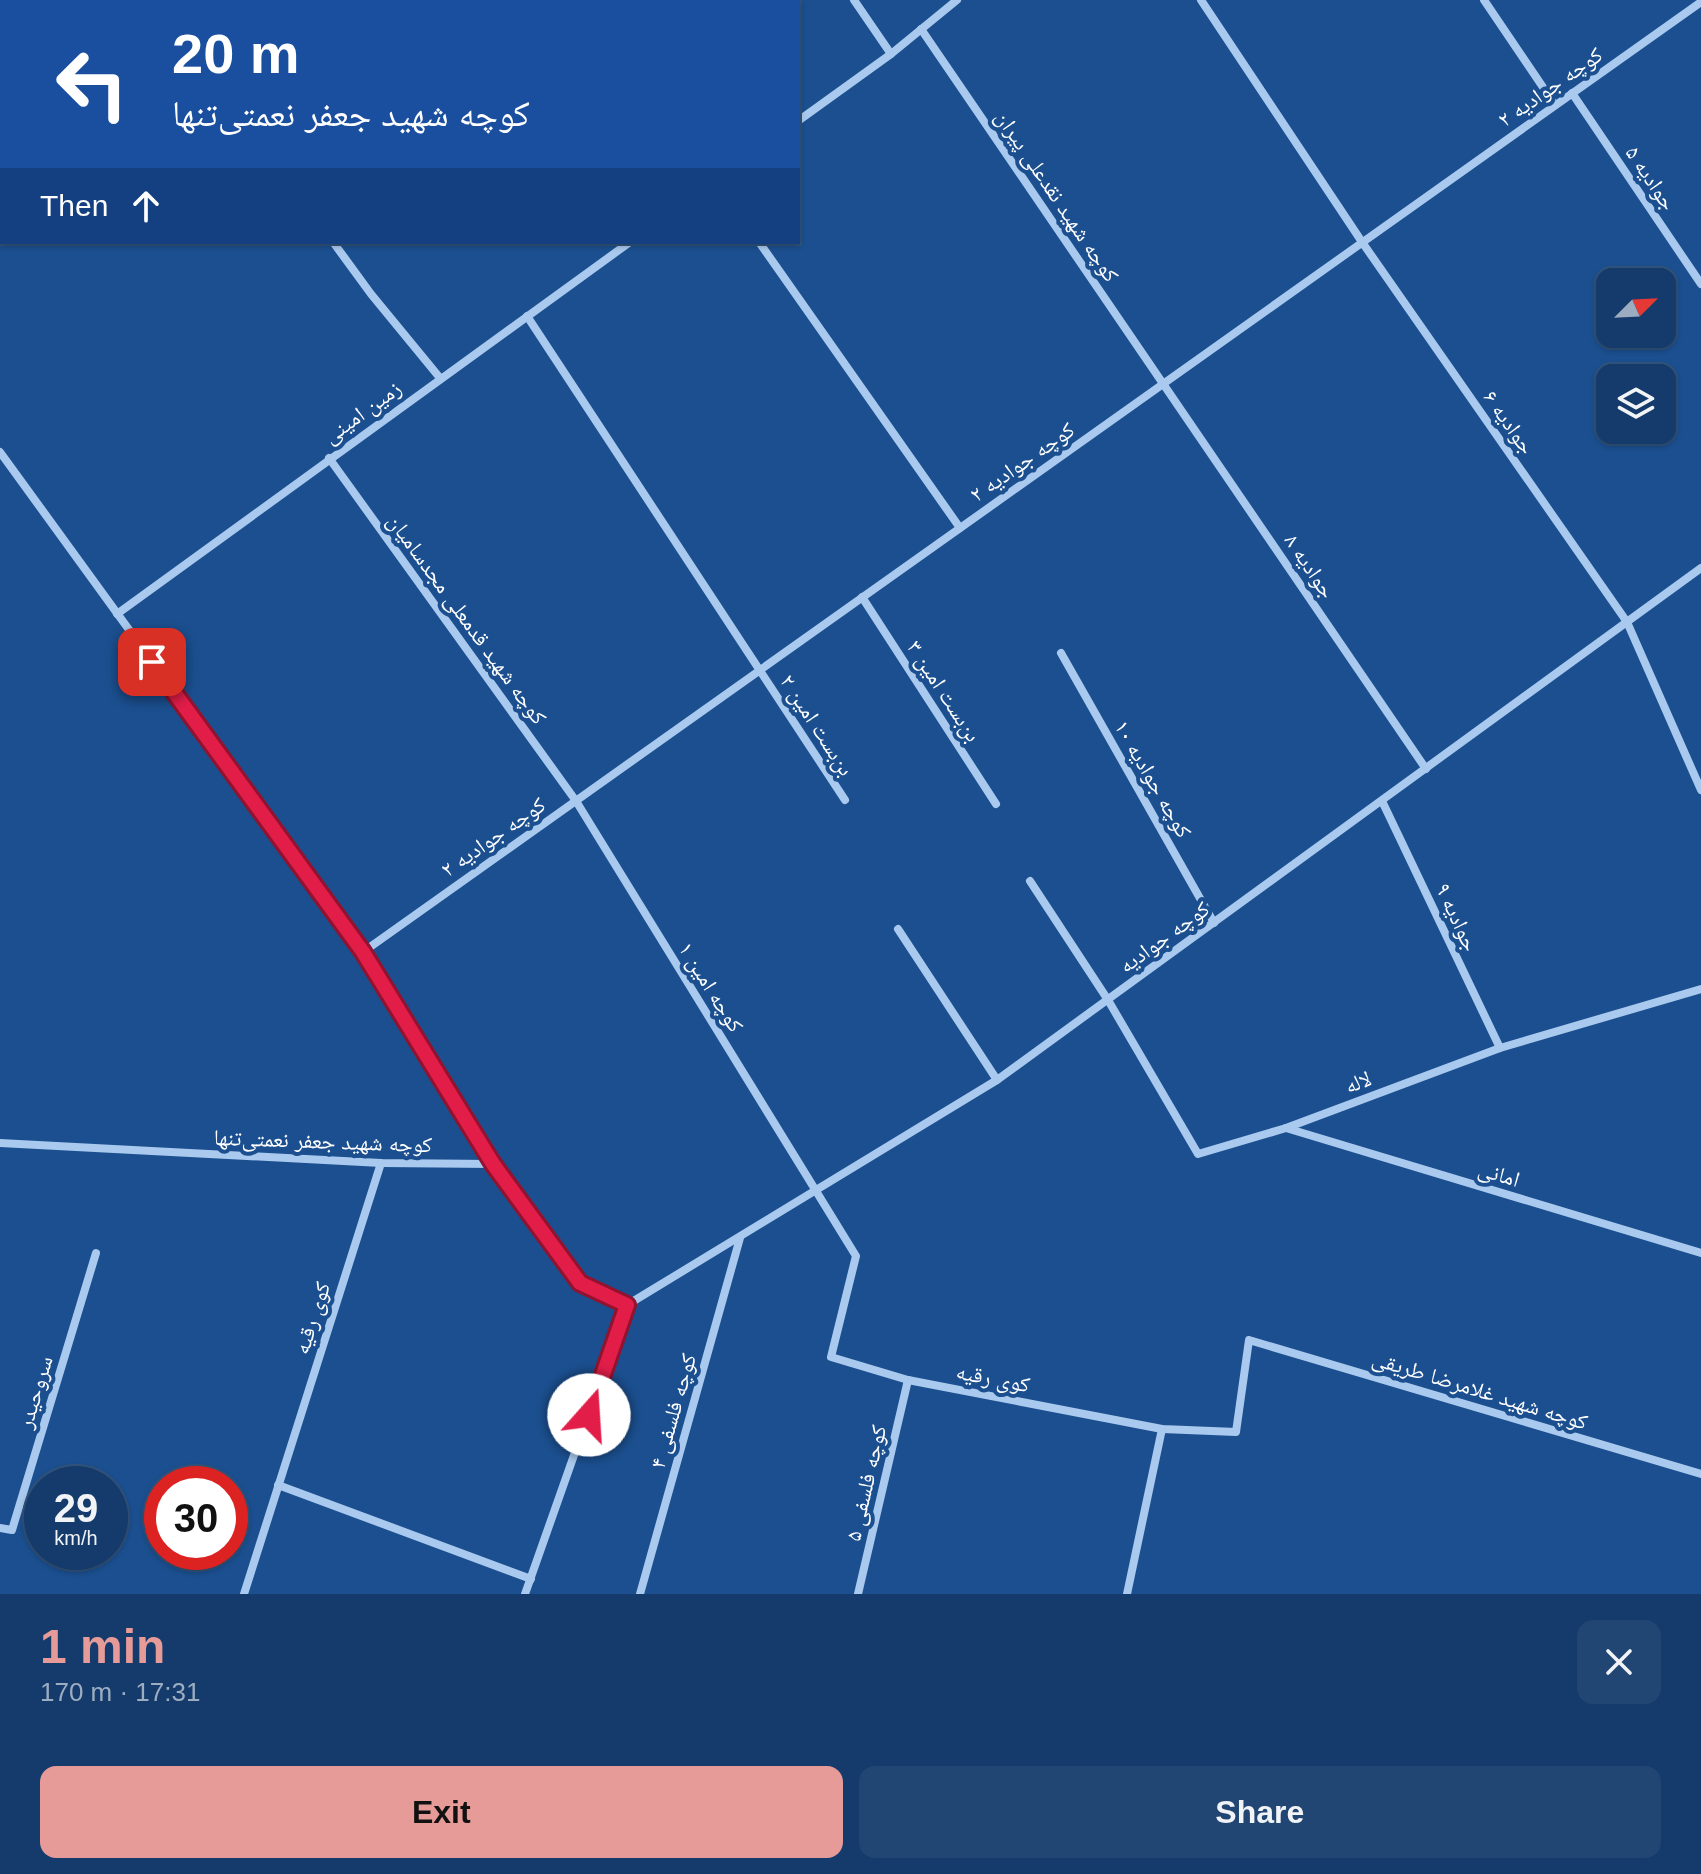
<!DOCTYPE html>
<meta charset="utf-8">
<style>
body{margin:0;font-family:Arial,"Noto Naskh Arabic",sans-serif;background:#214673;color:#f1f3f6;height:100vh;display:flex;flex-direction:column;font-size:30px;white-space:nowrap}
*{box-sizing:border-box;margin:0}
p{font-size:26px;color:#9dadc1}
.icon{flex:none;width:44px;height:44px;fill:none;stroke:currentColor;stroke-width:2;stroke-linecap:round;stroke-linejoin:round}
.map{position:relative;height:1594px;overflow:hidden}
.panel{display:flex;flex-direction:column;background:#143b6b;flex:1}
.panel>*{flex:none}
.guide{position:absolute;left:0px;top:0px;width:800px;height:244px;box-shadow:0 2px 6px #0004,0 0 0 2px #33557e;background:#1a4fa0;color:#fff;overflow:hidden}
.needle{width:52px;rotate:66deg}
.tools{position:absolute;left:1596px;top:268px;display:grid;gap:16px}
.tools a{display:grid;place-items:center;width:80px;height:80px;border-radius:16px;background:#143b6b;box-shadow:0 2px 6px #0004,0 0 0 2px #33557e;font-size:40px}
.speed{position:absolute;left:24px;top:1466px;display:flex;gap:16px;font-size:40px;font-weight:700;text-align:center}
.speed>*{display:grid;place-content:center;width:104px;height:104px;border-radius:50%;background:#143b6b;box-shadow:0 2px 6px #0004,0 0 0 2px #33557e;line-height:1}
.speed small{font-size:20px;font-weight:400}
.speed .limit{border:12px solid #d22;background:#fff;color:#111}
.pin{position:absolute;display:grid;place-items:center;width:68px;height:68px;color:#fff;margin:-34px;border-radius:16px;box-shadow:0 4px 12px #0006}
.me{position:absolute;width:88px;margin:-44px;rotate:19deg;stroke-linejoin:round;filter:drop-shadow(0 0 6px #0008)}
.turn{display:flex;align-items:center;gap:28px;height:168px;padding:0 40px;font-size:36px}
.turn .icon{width:104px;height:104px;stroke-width:2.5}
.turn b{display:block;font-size:56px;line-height:68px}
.then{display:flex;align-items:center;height:76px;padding:0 40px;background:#0003;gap:16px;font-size:30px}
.round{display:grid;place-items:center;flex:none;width:84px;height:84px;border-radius:16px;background:#214673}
.summary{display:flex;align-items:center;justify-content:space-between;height:136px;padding:0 40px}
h1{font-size:48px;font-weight:600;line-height:60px;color:#e69b98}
.cta{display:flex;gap:16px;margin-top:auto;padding:16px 40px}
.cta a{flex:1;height:92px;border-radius:16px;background:#e69b98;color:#111;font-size:32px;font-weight:600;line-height:92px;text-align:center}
.cta a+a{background:#214673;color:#f1f3f6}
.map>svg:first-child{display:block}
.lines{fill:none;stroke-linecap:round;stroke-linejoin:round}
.street{stroke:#a9c9ee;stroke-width:8}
.route-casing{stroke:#92132f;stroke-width:20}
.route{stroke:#e11d48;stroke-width:14}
.labels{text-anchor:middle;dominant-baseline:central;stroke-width:8;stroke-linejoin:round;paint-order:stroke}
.street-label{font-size:22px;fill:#fff;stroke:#1b4f8f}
</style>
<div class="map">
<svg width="1701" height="1594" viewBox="0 0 1701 1594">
<rect width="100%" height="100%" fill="#1b4f8f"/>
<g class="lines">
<g class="street">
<polyline points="155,0 156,2"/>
<polyline points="596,0 597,2"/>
<polyline points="854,0 891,54"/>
<polyline points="1201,0 1362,242 1627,622 1701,790"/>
<polyline points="1484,0 1555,105"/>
<polyline points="441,2 445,0"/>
<polyline points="921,29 1426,769"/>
<polyline points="1572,93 1701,284"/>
<polyline points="798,121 891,54 957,0"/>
<polyline points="333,242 371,294 440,378"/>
<polyline points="759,242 960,528"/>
<polyline points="527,316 845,800"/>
<polyline points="0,452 363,952 493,1164 580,1283 627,1305"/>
<polyline points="329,458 576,801 856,1256 831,1357 908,1380 1162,1429 1236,1432 1249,1340 1701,1474"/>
<polyline points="862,597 996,804"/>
<polyline points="117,614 630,242"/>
<polyline points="1061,653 1214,923"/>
<polyline points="1382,801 1500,1048"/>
<polyline points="1030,881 1108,1000 1198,1154 1286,1128 1500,1048 1701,989"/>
<polyline points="898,929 997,1080"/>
<polyline points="363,952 1701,2"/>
<polyline points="1286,1128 1701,1253"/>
<polyline points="0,1143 381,1163 493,1164"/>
<polyline points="627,1305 997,1080 1701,568"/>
<polyline points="278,1485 531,1579"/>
<polyline points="0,1528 12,1530 96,1253"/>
<polyline points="244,1594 381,1163"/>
<polyline points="525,1594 627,1305"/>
<polyline points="640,1594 740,1238"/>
<polyline points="858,1594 908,1380"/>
<polyline points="1127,1594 1162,1429"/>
</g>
</g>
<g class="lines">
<g class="route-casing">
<polyline id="route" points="152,662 363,952 493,1164 580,1283 627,1305 589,1415"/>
</g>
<use href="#route" class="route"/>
</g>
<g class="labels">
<g class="street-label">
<text transform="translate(1550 87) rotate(-35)">کوچه جوادیه ۲</text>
<text transform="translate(1651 178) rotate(56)">جوادیه ۵</text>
<text transform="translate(1057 196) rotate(56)">کوچه شهید نقدعلی پیران</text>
<text transform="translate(362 412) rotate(-36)">زمین امینی</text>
<text transform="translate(1509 422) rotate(55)">جوادیه ۶</text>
<text transform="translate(1022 462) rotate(-35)">کوچه جوادیه ۲</text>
<text transform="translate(1310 566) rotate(56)">جوادیه ۸</text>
<text transform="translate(467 619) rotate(54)">کوچه شهید قدمعلی مجدسامیان</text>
<text transform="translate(944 691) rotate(57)">بن‌بست امین ۳</text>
<text transform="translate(817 725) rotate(57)">بن‌بست امین ۲</text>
<text transform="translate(1153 779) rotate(60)">کوچه جوادیه ۱۰</text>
<text transform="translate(493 837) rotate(-35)">کوچه جوادیه ۲</text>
<text transform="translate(1457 917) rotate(65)">جوادیه ۹</text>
<text transform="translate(1164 937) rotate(-36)">کوچه جوادیه</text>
<text transform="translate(711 987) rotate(58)">کوچه امین ۱</text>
<text transform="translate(1358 1082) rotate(-21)">لاله</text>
<text transform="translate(323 1141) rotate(2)">کوچه شهید جعفر نعمتی‌تنها</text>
<text transform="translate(1499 1174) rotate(17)">امانی</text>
<text transform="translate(312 1318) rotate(-72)">کوی رقیه</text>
<text transform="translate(993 1378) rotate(11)">کوی رقیه</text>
<text transform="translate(1480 1390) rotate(17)">کوچه شهید غلامرضا طریقی</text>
<text transform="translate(35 1392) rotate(-73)">سروحیدر</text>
<text transform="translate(673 1411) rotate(-74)">کوچه فلسفی ۴</text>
<text transform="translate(866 1483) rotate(-77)">کوچه فلسفی ۵</text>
</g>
</g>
</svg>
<div class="tools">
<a><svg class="needle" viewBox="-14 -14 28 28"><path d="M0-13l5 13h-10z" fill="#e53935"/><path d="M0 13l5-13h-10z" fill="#9dadc1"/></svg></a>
<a><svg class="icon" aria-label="layers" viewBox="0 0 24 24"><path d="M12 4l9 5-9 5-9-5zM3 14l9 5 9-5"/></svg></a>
</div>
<div class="speed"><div>29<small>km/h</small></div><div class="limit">30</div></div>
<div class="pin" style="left:152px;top:662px;background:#d93025"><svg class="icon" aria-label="arrive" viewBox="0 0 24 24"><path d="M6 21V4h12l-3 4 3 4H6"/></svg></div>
<svg class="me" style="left:589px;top:1415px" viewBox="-20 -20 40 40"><circle r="19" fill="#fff"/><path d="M0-13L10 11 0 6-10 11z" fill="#e11d48"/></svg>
<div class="guide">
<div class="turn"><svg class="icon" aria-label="left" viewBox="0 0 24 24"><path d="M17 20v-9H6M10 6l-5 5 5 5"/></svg><div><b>20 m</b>کوچه شهید جعفر نعمتی‌تنها</div></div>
<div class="then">Then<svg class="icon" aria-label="ahead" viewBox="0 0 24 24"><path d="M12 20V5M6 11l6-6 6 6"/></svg></div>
</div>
</div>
<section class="panel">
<div class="summary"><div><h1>1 min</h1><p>170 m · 17:31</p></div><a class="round"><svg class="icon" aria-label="close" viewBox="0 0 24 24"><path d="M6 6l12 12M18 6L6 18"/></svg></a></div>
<div class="cta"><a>Exit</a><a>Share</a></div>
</section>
